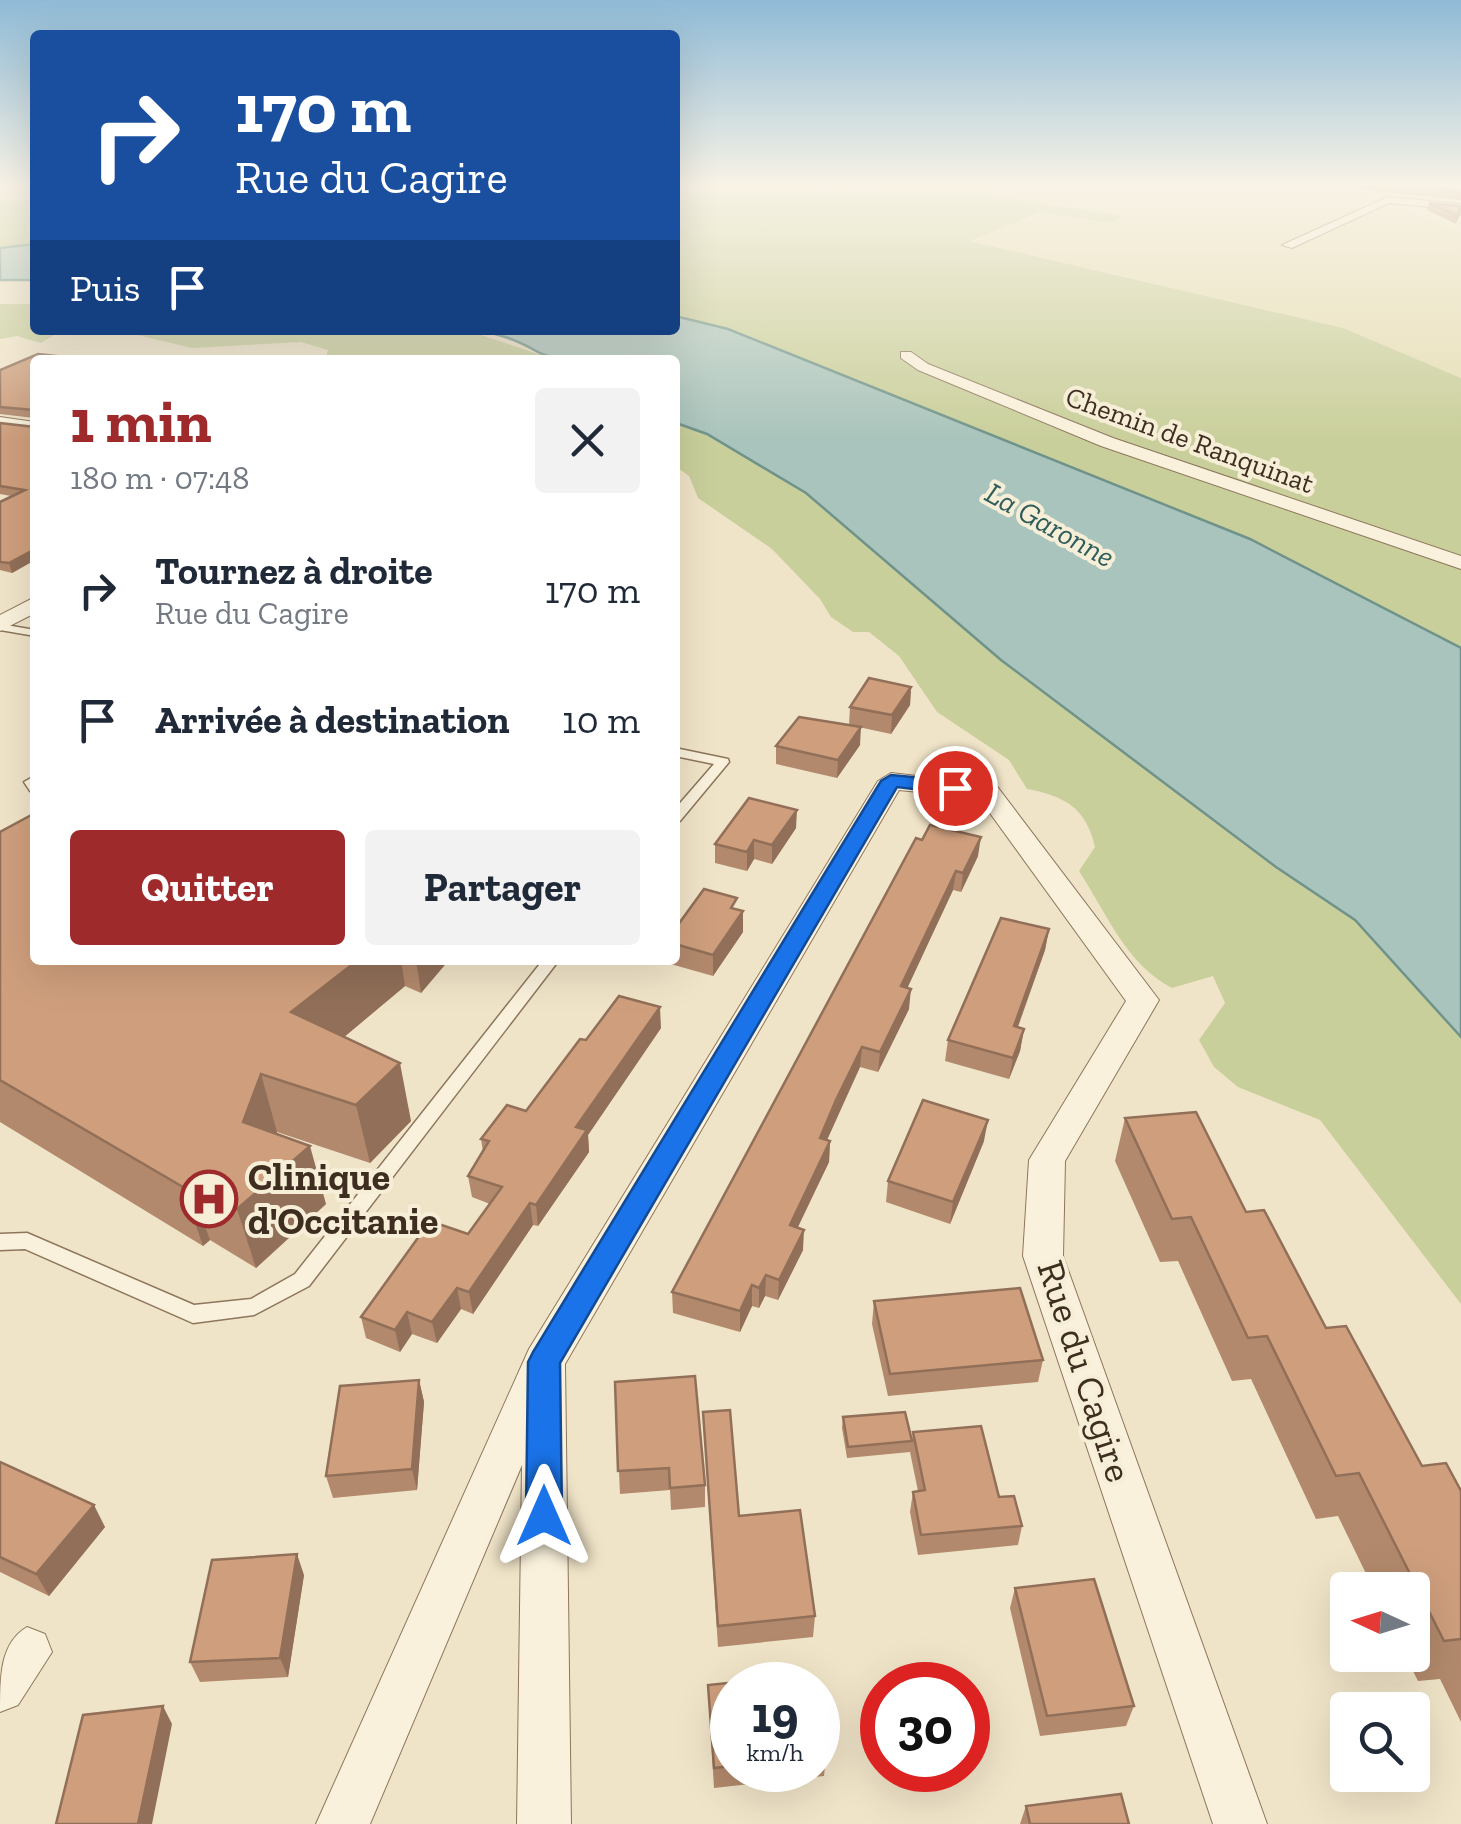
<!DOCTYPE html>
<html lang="fr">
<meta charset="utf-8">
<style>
body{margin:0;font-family:"Zilla Slab",serif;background:#f2f2f3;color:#1f2937;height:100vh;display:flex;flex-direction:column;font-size:38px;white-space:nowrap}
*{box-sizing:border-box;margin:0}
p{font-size:32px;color:#747a83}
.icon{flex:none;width:55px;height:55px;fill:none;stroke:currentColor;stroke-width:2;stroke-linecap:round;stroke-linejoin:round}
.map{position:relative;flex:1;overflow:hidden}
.panel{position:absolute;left:30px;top:355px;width:650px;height:610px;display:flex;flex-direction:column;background:#fff;border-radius:10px;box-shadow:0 10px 40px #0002}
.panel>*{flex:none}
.hud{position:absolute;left:30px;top:30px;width:650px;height:305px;border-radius:10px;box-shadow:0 10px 40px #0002;background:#1a4fa0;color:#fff;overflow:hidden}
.needle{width:65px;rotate:274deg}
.buttons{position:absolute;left:1330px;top:1572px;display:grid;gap:20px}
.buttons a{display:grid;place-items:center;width:100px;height:100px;border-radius:10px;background:#fff;box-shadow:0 10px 40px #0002;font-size:50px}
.speed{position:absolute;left:710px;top:1662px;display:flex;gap:20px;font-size:50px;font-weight:700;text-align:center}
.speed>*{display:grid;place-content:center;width:130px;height:130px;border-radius:50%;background:#fff;box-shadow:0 10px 40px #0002;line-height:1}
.speed small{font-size:25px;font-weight:400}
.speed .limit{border:15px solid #d22;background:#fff;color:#111}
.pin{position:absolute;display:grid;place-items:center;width:85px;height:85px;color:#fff;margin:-42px;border:5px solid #fff;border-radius:50%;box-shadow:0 2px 10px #0007}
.me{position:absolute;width:110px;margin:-55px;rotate:0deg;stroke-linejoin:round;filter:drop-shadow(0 0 8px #0008)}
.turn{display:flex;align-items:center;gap:35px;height:210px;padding:0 40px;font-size:45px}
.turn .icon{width:130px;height:130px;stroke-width:2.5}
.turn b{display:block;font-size:70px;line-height:85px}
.then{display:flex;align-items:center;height:95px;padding:0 40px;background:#0003;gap:20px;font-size:38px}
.round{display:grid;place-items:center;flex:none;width:105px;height:105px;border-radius:10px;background:#f2f2f3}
.summary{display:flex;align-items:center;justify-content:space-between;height:170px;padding:0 40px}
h1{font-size:60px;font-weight:700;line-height:75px;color:#9e2a2b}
.button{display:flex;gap:20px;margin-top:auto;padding:20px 40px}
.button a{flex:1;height:115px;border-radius:10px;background:#9e2a2b;color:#fff;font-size:40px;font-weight:700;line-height:115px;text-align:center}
.button a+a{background:#f2f2f3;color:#1f2937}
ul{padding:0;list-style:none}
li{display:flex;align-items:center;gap:30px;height:130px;padding:0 40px}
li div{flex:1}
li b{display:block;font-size:38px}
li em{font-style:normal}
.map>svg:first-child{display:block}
.farmland{fill:#e6deb5}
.green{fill:#c9cf9b}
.water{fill:#a9c4bc;stroke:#6f938a;stroke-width:2.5}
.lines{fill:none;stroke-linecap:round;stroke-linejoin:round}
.lane-casing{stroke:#8d765c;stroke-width:3}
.street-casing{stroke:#8d765c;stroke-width:2}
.secondary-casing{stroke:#6f573f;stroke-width:3}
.lane{fill:#faf1dc;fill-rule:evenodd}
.street{fill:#faf1dc;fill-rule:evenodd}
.secondary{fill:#faf1dc;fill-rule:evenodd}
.wall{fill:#b2896c}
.shaded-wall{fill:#916f58}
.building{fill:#cf9f7d;stroke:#916f58;stroke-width:2.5}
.route{fill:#1a73e8;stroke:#114b97;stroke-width:2.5}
.labels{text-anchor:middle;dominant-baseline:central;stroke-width:8;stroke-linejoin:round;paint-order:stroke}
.far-street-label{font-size:28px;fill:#3d2e20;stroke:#f7eed8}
.far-water-label{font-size:30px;font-style:italic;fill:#2f5d5a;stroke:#f7eed8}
.near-poi-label{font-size:38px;font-weight:bold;fill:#3d2e20;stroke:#f7eed8;text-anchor:start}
.near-street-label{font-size:38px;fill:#3d2e20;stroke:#f7eed8}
</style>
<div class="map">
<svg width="1461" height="1824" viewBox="0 0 1461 1824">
<rect width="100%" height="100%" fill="#f0e4c8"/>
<polygon class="farmland" points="1016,184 1285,184 1377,198 1461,233 1461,378 1343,328 968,240 1039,212 1112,223 1121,216 986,195"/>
<g class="green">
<polygon points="675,184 775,184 867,192 891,184 1016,184 989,195 1122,216 1112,223 1039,212 970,241 1343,328 1461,378 1461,648 1250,539 728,330 675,316"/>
<polygon points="35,200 35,244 0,248 0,201"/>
<polygon points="0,304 35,304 35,330 62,330 41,343 17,336 0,339"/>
<polygon points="116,330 466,330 556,360 325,360 328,350 301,342 192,348"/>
<path d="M675,422L707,434L806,493L1276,867L1355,920L1461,1037V1304L1320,1120L1238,1087L1214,1067L1199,1040L1225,1003L1213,976L1172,988C1126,964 1107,914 1079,871L1095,847C1086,807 1064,796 1027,789L1009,760L937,712L899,656L869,632H853L831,617L820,599L772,549L698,498L689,476L675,466Z"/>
</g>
<g class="water">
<polygon points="35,244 35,280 0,280 0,248"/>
<path d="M675,316L728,329L1250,539L1461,648V1037L1355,920L1276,867L1001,660L806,493L707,434L679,424L675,360C644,360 560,366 536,351C515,339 504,336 479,330H675Z"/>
</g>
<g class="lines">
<g class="lane-casing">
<g id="lane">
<polygon points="0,624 35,630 35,636 0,630"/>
<polygon points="675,748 728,759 729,762 680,821 675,822 675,809 714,764 675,756"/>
<polygon points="31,778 35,779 35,792 30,791 24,782"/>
<polygon points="543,960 559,960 309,1286 254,1315 193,1323 25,1249 0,1250 0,1234 27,1233 194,1305 251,1299 295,1274"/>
</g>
</g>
<g class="street-casing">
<g id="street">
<polygon points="1388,197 1461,204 1461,210 1389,203 1292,248 1282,245"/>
<polygon points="901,352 911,352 928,364 1113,438 1461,556 1461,569 1101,446 918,370 901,358"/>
<polygon points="0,417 35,422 35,432 0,427"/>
<polygon points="35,597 35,613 0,631 0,615"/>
<polygon points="891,773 996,785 1159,1000 1065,1161 1063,1256 1267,1824 1213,1824 1023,1256 1029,1160 1126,1001 979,798 899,790 565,1364 571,1824 517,1824 522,1465 370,1824 316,1824 529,1349 878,781"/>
<path d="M27,1627L45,1634L52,1652L18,1705L0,1712C0,1676 0,1643 27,1627Z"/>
</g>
</g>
<g class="secondary-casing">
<polygon id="secondary" points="1428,184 1461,186 1461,196 1430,187"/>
</g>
<use href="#lane" class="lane"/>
<use href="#street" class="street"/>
<use href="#secondary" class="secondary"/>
</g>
<g class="wall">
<polygon points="1349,184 1433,184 1461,192 1461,200 1348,188"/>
<polygon points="1429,203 1461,206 1461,216 1459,216 1456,224 1427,210"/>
<polygon points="38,354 35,560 12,573 0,570 0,502 11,496 0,494 0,423 35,427 34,418 0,414 0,370"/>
<polygon points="911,687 910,705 891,734 849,725 850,707"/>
<polygon points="860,745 837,778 776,764 776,746"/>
<polygon points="796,828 772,864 754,859 747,871 715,863 715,844"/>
<polygon points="0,832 35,960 449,960 421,993 405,986 344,1037 411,1121 370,1163 277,1132 276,1134 326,1204 256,1268 210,1240 203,1246 0,1122"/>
<polygon points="916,838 978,856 961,892 953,890 907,988 909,1009 878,1072 860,1067 835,1121 826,1140 830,1141 829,1162 797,1227 803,1250 778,1300 765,1296 759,1308 752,1306 740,1332 673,1313 672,1292"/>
<polygon points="737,910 743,932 713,976 667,963 667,960 675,960 675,929"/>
<polygon points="1049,929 1045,950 1018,1027 1024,1029 1020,1051 1009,1079 945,1061 948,1040"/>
<polygon points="661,1028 588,1135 589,1152 538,1226 533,1225 473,1314 461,1309 437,1343 412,1334 400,1352 366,1338 361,1317 468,1234 490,1204 472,1197 468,1176 483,1152 481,1139 526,1111 586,1040"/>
<polygon points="1125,1118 1246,1212 1422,1466 1461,1491 1461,1722 1440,1679 1418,1681 1405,1655 1412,1655 1412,1590 1374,1590 1338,1516 1316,1519 1251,1379 1232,1381 1178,1261 1160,1262 1115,1161"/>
<polygon points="984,1141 950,1224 886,1202 888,1181"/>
<polygon points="874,1301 1043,1360 1038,1382 888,1396 872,1324"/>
<polygon points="419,1380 424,1402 417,1490 333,1498 326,1476"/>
<polygon points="615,1382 705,1485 705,1507 671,1510 670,1490 620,1494"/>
<polygon points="703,1412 739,1516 815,1616 813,1637 718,1647"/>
<polygon points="843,1417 912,1441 913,1432 999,1497 1022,1526 1018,1545 918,1555 910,1512 913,1492 918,1491 910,1452 847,1458 842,1428"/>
<polygon points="0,1462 105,1527 49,1596 0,1572"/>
<polygon points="304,1575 288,1677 200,1682 190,1662"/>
<polygon points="1015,1588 1134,1706 1126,1726 1040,1736 1010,1608"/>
<polygon points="708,1685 732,1685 732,1770 818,1770 818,1710 826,1756 824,1776 714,1788"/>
<polygon points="1026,1806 1129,1824 1020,1824"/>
</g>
<g class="shaded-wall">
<polygon points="35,549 35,560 12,573 9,563"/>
<polygon points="911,687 910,705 891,734 892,715"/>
<polygon points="861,727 860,745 837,778 838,760"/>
<polygon points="797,810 796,828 772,864 772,845"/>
<polygon points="981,837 978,856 961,892 963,873"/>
<polygon points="754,840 754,859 747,871 747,852"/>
<polygon points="956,871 953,890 899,1006 901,986"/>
<polygon points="743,911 743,932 713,976 713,955"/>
<polygon points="1049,929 1045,950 1010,1048 1014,1026"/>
<polygon points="358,960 401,960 405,986 306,1069 291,1012"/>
<polygon points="416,960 449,960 421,993"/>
<polygon points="911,989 909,1009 878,1072 880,1052"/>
<polygon points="660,1007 661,1028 588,1135 589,1152 538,1226 536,1205 576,1127"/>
<polygon points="1024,1029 1020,1051 1009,1079 1013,1058"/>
<polygon points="862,1047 860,1067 819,1158 820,1138"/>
<polygon points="400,1063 411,1121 370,1163 356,1105"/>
<polygon points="261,1074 277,1132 260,1180 243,1122"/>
<polygon points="988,1120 984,1141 950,1224 953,1202"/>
<polygon points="830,1141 829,1162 789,1246 790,1225"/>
<polygon points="310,1146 326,1204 256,1268 237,1209"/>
<polygon points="189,1182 210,1240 203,1246 183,1187"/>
<polygon points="530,1203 533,1225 473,1314 469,1292"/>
<polygon points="804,1230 803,1250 778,1300 779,1280"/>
<polygon points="766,1275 765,1296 759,1308 759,1288"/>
<polygon points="752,1285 752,1306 740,1332 740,1311"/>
<polygon points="457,1288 461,1309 437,1343 432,1322"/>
<polygon points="407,1312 412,1334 400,1352 395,1330"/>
<polygon points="419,1380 424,1402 417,1490 412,1469"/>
<polygon points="94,1505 105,1527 49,1596 36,1574"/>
<polygon points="297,1554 304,1575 288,1677 280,1658"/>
<polygon points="163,1706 172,1724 152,1824 138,1824"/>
</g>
<g class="building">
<polygon points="1378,184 1433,184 1461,193"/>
<polygon points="1429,203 1461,206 1461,208 1460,208 1458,216"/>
<polygon points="38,354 93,360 35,360 35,549 9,563 0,562 0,502 25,490 0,486 0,423 35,427 33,410 0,407 0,370"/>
<polygon points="869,678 911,687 892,715 850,707"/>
<polygon points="799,717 861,727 838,760 776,746"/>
<polygon points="749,798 797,810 772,845 754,840 747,852 715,844"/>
<polygon points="35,813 35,960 358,960 291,1012 400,1063 356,1105 261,1074 243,1122 310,1146 237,1209 189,1182 183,1187 0,1080 0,832"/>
<polygon points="930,825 981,837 963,873 956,871 901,986 911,989 880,1052 862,1047 836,1100 820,1138 830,1141 790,1225 804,1230 779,1280 766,1275 759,1288 752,1285 740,1311 672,1292 916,838 922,840"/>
<polygon points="704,889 737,898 731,908 743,911 713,955 675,944 675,929"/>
<polygon points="1001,918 1049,929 1014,1026 1024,1029 1013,1058 948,1040"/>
<polygon points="619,996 660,1007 576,1127 587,1130 536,1205 530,1203 469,1292 457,1288 432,1322 407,1312 395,1330 361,1317 430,1221 468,1234 502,1187 468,1176 489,1141 481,1139 507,1105 526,1111 580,1039 586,1040"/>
<polygon points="923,1100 988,1120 953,1202 888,1181"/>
<polygon points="1196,1112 1246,1212 1264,1210 1326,1328 1346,1326 1422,1466 1446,1463 1461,1491 1461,1639 1444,1641 1359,1473 1336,1476 1267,1336 1248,1338 1191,1217 1172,1219 1125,1118"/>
<polygon points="1020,1288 1043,1360 890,1374 874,1301"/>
<polygon points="695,1376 705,1485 670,1488 669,1468 618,1471 615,1382"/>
<polygon points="419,1380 412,1469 326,1476 340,1386"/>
<polygon points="730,1410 739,1516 800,1510 815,1616 718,1626 703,1412"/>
<polygon points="905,1412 912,1441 848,1447 843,1417"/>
<polygon points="981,1426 999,1497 1014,1496 1022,1526 921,1535 913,1492 925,1490 913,1432"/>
<polygon points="0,1462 94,1505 36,1574 0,1557"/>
<polygon points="297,1554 280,1658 190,1662 212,1560"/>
<polygon points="1094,1579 1134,1706 1047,1716 1015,1588"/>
<polygon points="794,1676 795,1685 732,1685 732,1766 714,1768 708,1685"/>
<polygon points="163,1706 138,1824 56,1824 83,1715"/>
<polygon points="818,1710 820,1710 826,1756 818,1757"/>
<polygon points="1121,1794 1129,1824 1030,1824 1026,1806"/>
</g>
<linearGradient id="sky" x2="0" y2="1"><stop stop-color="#8fbad6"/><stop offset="0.42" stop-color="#f8f3e6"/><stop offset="1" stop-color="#f8f3e6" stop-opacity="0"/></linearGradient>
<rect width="1461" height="440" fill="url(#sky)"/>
<polygon class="route" points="891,775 955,781 965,788 955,794 897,787 560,1363 562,1516 556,1528 544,1532 532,1528 526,1516 528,1362 533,1352 881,781"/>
<defs>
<g id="hospital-ring" transform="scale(2.875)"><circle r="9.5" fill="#f7eed8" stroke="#9e2a2b" stroke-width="1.5"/><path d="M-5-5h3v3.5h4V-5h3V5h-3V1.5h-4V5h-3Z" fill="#9e2a2b"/></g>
</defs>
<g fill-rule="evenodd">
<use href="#hospital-ring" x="209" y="1199"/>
</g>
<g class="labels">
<g class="far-street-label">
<text transform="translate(1190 440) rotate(20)">Chemin de Ranquinat</text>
</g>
<g class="far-water-label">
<text transform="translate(1050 525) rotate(29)">La Garonne</text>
</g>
<g class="near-poi-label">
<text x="248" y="1177">Clinique<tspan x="248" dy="44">d'Occitanie</tspan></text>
</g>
<g class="near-street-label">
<text transform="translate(1085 1371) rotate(72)">Rue du Cagire</text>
</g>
</g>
</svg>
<div class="buttons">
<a><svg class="needle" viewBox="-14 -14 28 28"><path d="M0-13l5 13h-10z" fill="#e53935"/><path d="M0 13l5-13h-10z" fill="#747a83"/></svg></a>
<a><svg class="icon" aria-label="search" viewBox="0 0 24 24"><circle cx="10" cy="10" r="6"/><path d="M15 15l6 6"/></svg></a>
</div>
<div class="speed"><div>19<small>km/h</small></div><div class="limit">30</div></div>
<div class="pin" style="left:955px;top:788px;background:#d93025"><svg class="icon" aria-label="arrive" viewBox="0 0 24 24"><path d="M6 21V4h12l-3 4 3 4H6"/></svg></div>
<svg class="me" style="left:544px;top:1516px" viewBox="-20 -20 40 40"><path d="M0-17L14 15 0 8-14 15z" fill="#1a73e8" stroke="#fff" stroke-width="4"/></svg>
<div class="hud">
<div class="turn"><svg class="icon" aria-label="right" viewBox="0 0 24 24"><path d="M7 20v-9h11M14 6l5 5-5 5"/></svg><div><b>170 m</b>Rue du Cagire</div></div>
<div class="then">Puis<svg class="icon" aria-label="arrive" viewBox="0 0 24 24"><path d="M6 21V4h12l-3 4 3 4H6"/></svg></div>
</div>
<section class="panel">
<div class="summary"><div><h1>1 min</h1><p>180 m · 07:48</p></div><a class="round"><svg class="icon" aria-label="close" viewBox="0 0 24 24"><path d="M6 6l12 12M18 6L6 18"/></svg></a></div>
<ul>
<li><svg class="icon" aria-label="right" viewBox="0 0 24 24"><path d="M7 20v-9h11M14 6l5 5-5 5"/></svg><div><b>Tournez à droite</b><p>Rue du Cagire</p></div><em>170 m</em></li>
<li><svg class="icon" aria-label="arrive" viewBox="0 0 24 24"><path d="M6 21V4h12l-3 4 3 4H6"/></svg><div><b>Arrivée à destination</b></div><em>10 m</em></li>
</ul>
<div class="button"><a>Quitter</a><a>Partager</a></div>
</section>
</div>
